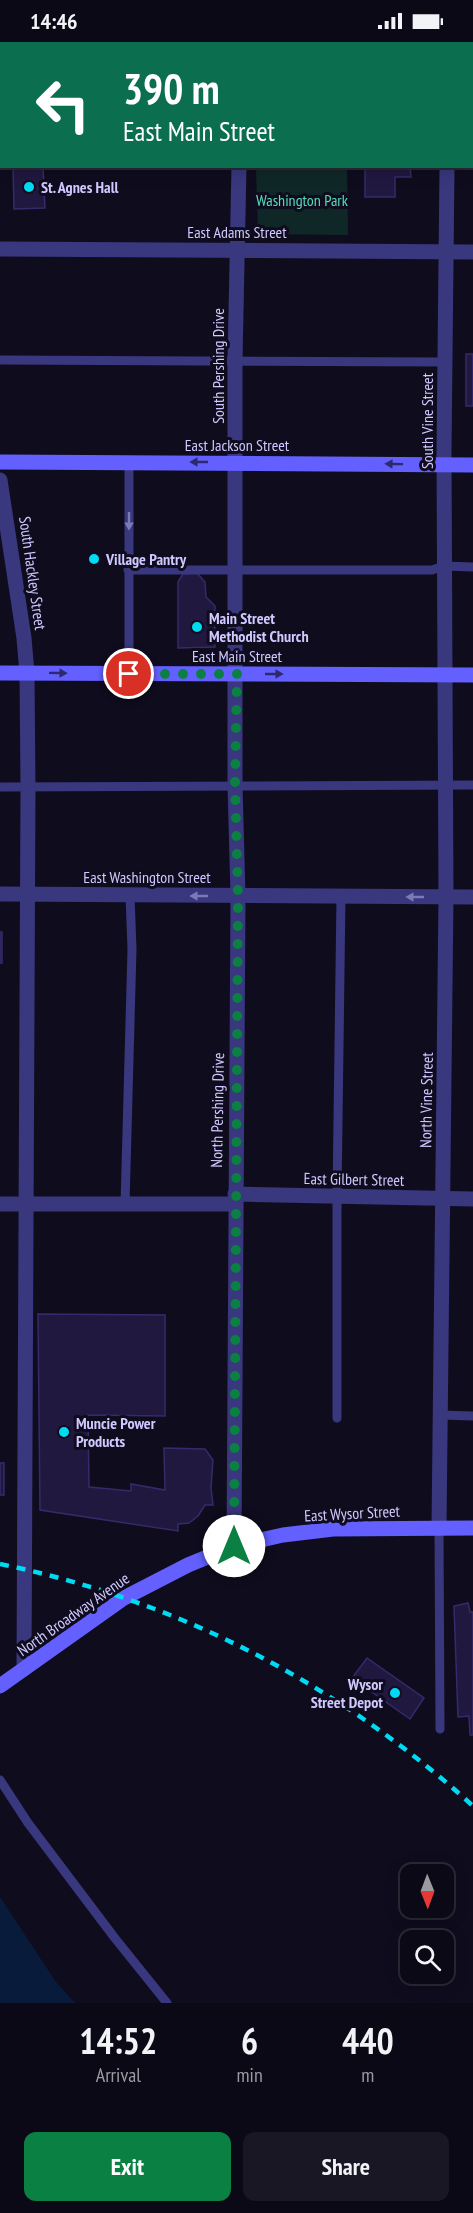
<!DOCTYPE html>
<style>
body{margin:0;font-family:"PT Sans Narrow",sans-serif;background:#191723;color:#f1f3f6;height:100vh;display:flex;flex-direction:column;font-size:22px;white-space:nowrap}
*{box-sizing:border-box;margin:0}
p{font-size:20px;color:#9a9aa1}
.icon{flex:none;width:33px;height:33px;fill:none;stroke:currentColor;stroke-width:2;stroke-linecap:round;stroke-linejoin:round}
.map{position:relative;height:1961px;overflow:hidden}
.drawer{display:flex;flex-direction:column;background:#0b0916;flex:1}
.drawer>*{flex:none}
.top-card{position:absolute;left:0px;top:0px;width:474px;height:126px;box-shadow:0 3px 15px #0003,0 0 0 2px #2b2a35;background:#0b6e4f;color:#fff;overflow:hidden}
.needle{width:39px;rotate:179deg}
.fabs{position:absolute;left:400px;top:1822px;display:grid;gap:12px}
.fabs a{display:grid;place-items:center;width:54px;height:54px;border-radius:12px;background:#0b0916;box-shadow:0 3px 15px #0003,0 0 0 2px #2b2a35;font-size:30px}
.pin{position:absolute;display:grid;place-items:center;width:51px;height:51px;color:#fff;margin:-26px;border:3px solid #fff;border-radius:50%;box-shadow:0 2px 6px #0007}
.me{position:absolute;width:66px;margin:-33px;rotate:0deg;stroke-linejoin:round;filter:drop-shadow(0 0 4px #0008)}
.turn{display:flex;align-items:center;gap:21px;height:126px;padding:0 24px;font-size:27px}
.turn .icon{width:78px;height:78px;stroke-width:2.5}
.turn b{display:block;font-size:42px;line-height:51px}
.eta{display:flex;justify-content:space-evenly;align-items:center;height:102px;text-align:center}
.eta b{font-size:36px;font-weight:800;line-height:42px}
.primary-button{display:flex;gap:12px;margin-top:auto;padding:12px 24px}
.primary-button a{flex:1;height:69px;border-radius:12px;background:#0b8043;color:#fff;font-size:24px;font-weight:800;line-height:69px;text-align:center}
.primary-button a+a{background:#191723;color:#f1f3f6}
.status{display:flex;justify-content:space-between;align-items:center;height:42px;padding:0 30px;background:#0b0916;direction:ltr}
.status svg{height:16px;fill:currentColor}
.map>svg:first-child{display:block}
.green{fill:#0f2827}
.water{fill:#091b3a}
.building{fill:#20183f;stroke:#372a6b;stroke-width:1.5}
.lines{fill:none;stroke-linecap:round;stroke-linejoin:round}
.service{stroke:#39377d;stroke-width:9}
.minor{stroke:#39377d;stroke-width:15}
.tertiary{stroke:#39377d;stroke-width:15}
.secondary{stroke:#6360ff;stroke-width:15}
.rail{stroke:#00dbf3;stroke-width:4.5;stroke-dasharray:9 8;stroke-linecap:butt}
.oneway{fill:#2c296d}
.oneway2{fill:#7c79b8}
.route{stroke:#0b8043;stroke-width:10;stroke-dasharray:0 18}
.poi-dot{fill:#00dbf3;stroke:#0f0c1e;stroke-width:2}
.labels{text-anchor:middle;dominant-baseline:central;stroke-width:6;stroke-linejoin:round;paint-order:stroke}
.poi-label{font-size:16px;font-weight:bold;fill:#cfc9ff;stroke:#0f0c1e;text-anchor:start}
.park-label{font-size:16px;fill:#56debc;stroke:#0f0c1e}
.street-label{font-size:16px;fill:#cfc9ff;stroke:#0f0c1e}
</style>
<div class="status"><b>14:46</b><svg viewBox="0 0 49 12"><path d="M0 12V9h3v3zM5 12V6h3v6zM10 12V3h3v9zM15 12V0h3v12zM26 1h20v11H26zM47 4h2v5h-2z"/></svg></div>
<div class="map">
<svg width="473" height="1961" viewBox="0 0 473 1961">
<rect width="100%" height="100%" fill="#0f0c1e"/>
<polygon class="green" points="256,125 347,125 348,193 258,192"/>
<polygon class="water" points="0,1855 56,1940 75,1961 0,1961"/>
<g class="building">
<polygon points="13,124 43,124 45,166 14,167"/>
<polygon points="365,124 410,124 411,135 395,135 395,155 365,155"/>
<rect x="466" y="312" width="7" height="52"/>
<polygon points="197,531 205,540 206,555 215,564 215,605 178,606 178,540 183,532"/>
<rect x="0" y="890" width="2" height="31"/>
<polygon points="38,1272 165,1273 165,1374 88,1373 89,1445 131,1449 131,1442 165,1448 164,1406 205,1407 213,1418 211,1446 213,1463 205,1463 198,1474 189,1481 178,1482 178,1489 40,1468"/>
<rect x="0" y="1421" width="4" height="32"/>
<polygon points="468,1561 470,1570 473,1570 473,1693 470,1693 469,1674 458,1675 454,1564"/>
<polygon points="367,1616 424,1656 410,1677 352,1636"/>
</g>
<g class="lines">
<g class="service">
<polyline points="0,99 2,99"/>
<polyline points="472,103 473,103"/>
<polyline points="0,318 444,320"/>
<polyline points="129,420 129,632"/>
<polyline points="128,528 432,528 444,524 473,525"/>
<polyline points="0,745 473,743"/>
<polyline points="125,1163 132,907 130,854"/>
<polyline points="440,1373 473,1374"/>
<polyline points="337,1376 337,1154 341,854"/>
<polyline points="439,1485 440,1687"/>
<polyline points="0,1738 28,1781 114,1895 167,1961"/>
</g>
<g class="minor">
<polyline points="239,2 239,0"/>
<polyline points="448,2 448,0"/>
<polyline points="0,207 473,210"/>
<polyline points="0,852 473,855"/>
<polyline points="235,1152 473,1157"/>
<polyline points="0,1162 235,1162"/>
<polyline points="439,1485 446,855 444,411 447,124"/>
<polyline points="234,1504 238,854 235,743 235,319 239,124"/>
<polyline points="24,1627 28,745 27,631"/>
</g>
<polyline class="tertiary" points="0,438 24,596 27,631"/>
<g class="secondary">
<polyline points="0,420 473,423"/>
<polyline points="0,631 473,633"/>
<polyline points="0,1644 124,1556 188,1523 234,1504 283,1493 333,1487 473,1486"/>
</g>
<path class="rail" d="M0,1522C177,1558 339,1642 473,1764"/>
</g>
<defs><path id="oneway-solid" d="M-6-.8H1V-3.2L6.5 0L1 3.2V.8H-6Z" transform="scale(1.5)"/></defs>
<g class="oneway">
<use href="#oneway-solid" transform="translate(199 420) rotate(-180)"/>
<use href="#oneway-solid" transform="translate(394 422) rotate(-179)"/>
<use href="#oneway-solid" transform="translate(58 631) rotate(1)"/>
<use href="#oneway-solid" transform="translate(274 632)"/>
</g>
<g class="oneway2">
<use href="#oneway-solid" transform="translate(129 479) rotate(90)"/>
<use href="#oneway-solid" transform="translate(199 854) rotate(180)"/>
<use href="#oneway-solid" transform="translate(415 855) rotate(-180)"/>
</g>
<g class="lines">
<polyline class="route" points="129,632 237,632 235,743 238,854 234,1504"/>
</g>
<g class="poi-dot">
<circle cx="29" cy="145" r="6"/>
<circle cx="94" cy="517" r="6"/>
<circle cx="197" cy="585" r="6"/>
<circle cx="64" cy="1390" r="6"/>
<circle cx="395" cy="1651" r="6"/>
</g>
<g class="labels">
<g class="poi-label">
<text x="41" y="145">St. Agnes Hall</text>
<text x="106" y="517">Village Pantry</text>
<text x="209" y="576">Main Street<tspan x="209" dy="18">Methodist Church</tspan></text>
<text x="76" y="1381">Muncie Power<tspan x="76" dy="18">Products</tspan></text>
<text x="383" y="1642" text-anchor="end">Wysor<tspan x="383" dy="18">Street Depot</tspan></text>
</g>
<g class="park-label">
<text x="302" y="158">Washington Park</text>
</g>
<g class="street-label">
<text x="237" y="190">East Adams Street</text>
<text transform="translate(218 324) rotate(-90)">South Pershing Drive</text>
<text transform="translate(427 379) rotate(-90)">South Vine Street</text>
<text x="237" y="403">East Jackson Street</text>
<text transform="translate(33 531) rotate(82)">South Hackley Street</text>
<text x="237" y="614">East Main Street</text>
<text x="147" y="835">East Washington Street</text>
<text transform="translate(426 1058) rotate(-89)">North Vine Street</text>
<text transform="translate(217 1068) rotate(-89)">North Pershing Drive</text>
<text transform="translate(354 1137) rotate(1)">East Gilbert Street</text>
<text transform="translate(352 1471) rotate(-3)">East Wysor Street</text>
<text transform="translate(73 1572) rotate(-35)">North Broadway Avenue</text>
</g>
</g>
</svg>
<div class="fabs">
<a><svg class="needle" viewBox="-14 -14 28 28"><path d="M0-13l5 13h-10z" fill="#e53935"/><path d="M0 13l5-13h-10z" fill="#9a9aa1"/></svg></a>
<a><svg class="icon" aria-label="search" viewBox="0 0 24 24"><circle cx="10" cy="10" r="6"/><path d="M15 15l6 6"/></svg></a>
</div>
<div class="pin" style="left:129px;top:632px;background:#d93025"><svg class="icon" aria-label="arrive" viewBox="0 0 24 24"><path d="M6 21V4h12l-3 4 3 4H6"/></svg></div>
<svg class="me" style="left:234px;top:1504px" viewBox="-20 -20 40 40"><circle r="19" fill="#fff"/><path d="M0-13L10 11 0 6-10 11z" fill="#0b8043"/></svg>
<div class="top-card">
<div class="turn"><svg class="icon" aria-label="left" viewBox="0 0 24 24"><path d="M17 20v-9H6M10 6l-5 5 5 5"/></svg><div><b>390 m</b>East Main Street</div></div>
</div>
</div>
<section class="drawer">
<div class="eta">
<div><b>14:52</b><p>Arrival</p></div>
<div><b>6</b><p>min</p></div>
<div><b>440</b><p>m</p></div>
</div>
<div class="primary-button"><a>Exit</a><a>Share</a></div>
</section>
